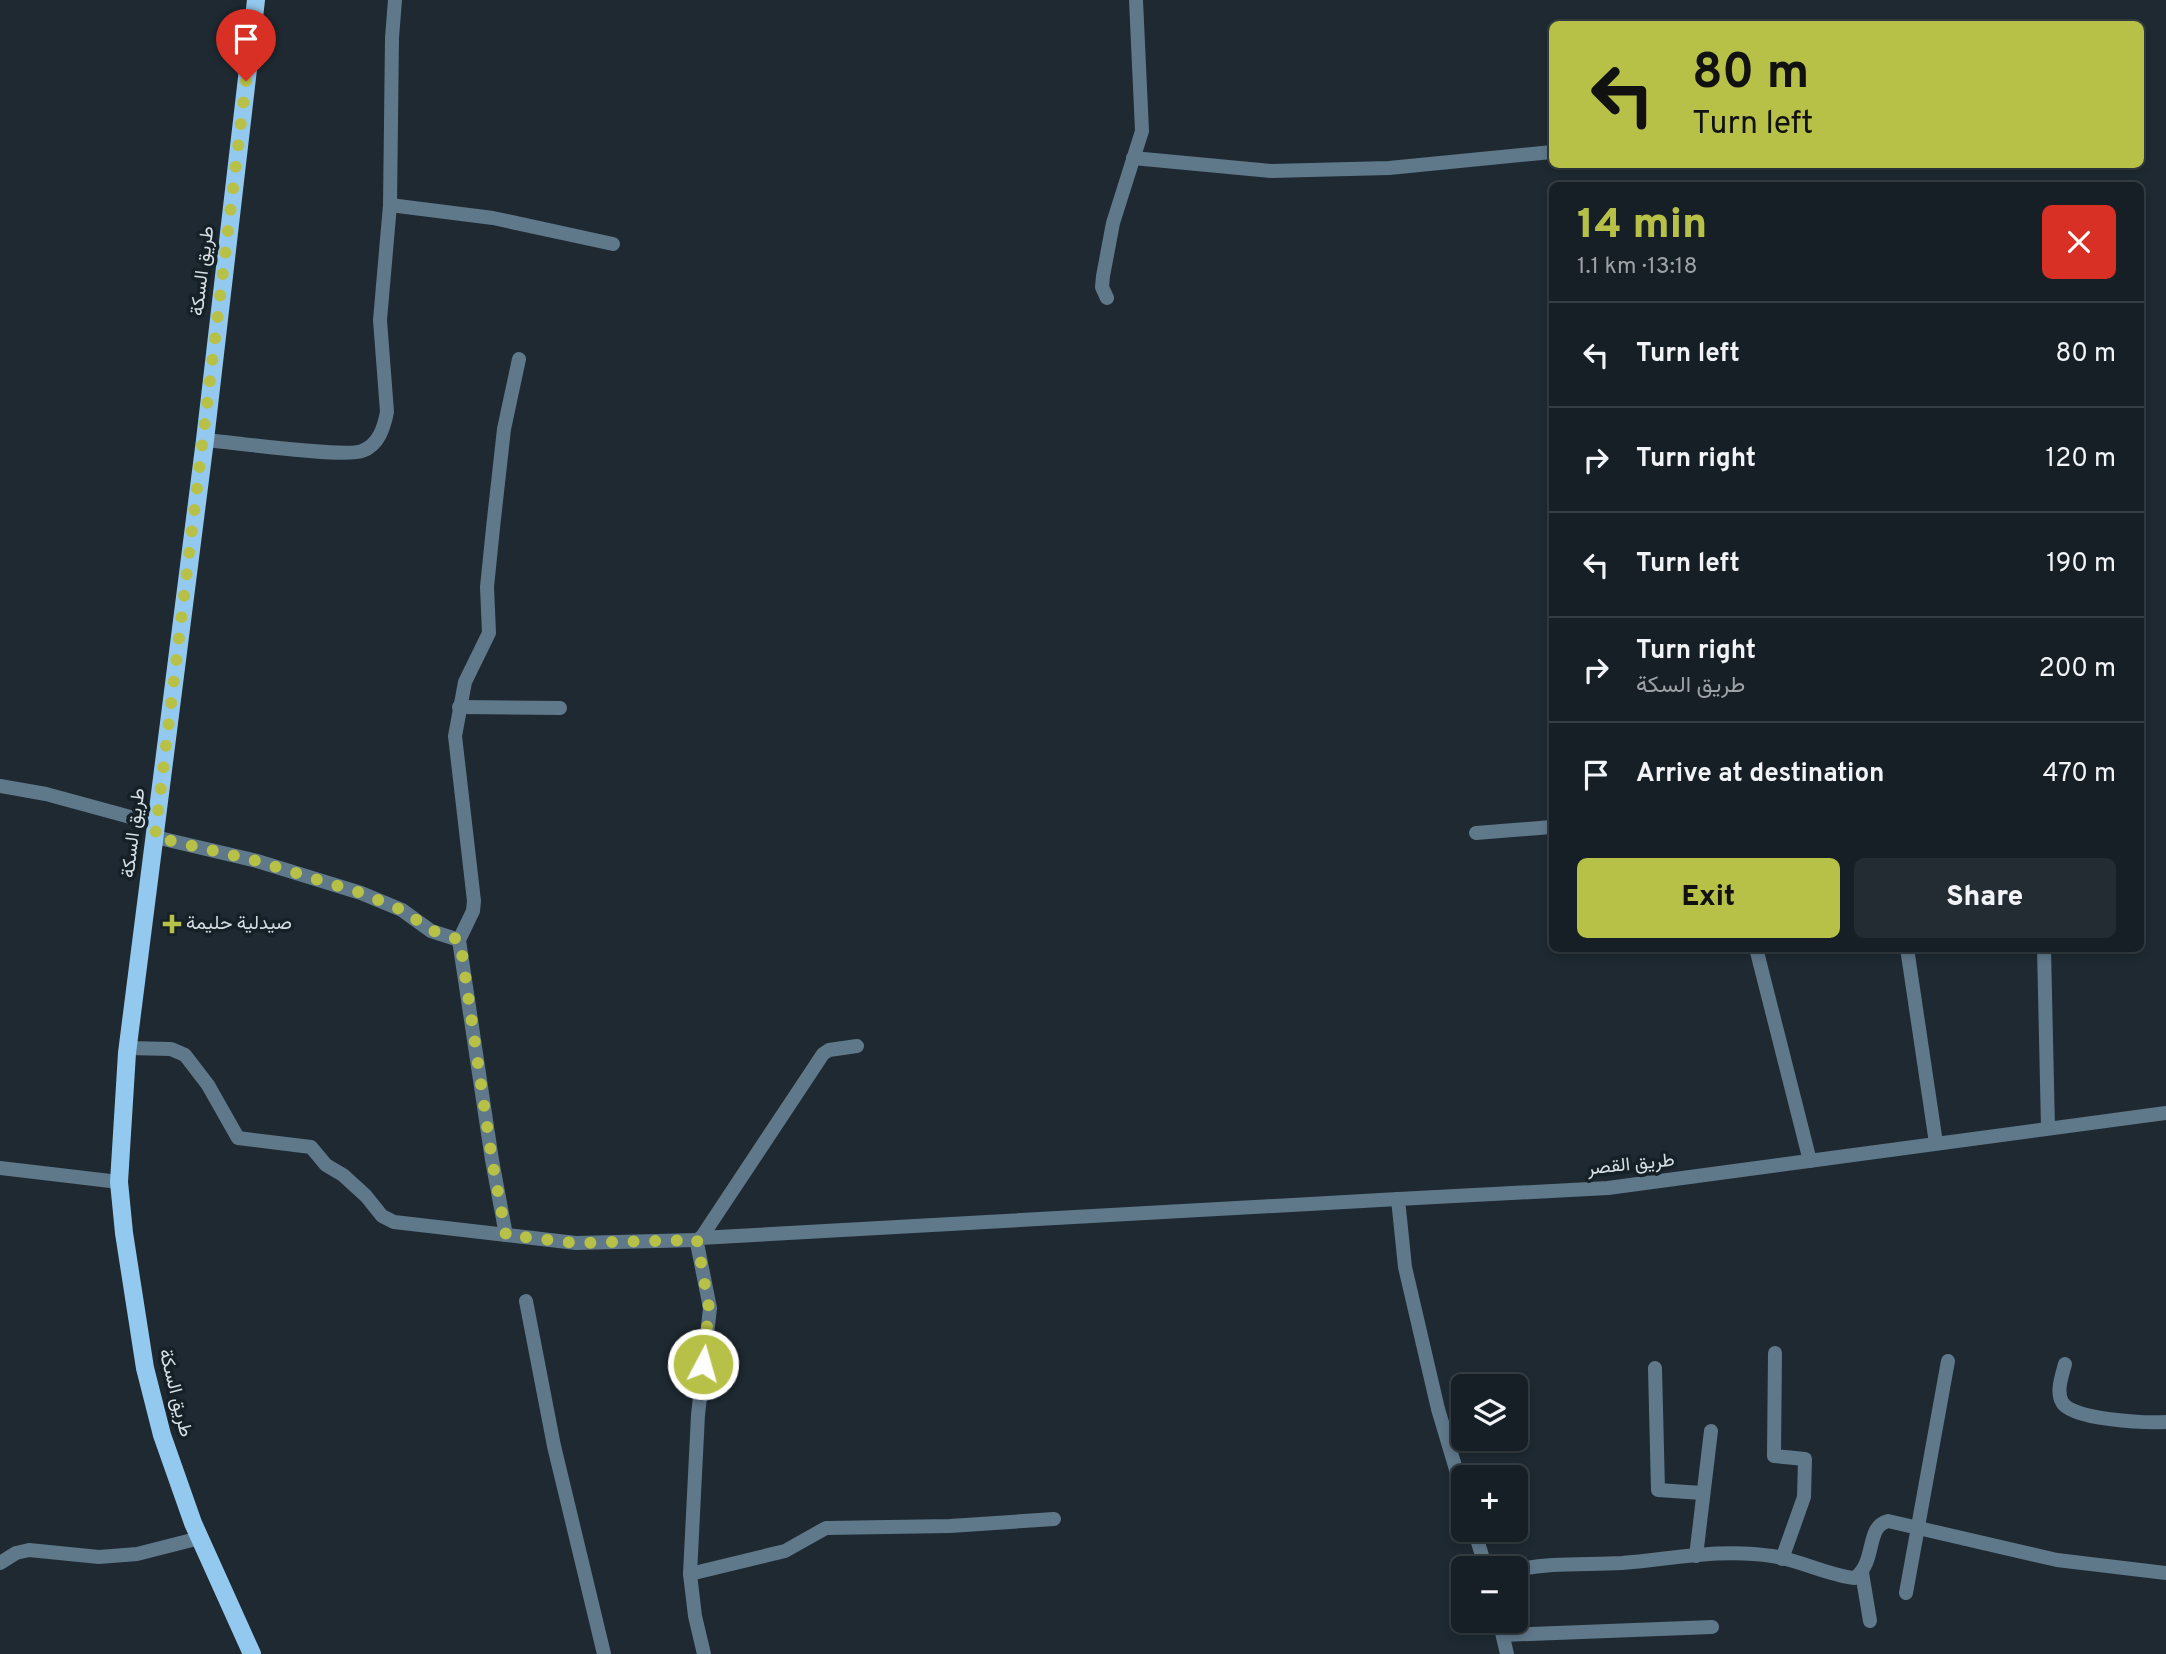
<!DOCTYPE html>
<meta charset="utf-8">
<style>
body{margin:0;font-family:Overpass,Vazirmatn,sans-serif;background:#232c32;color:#f1f3f6;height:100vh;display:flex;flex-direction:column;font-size:26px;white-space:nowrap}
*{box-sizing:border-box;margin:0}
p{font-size:23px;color:#9ea2a7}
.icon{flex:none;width:38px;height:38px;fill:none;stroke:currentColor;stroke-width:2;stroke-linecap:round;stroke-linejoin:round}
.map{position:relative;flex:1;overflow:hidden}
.sheet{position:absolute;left:1549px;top:182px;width:595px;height:770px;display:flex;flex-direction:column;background:#161f25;border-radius:10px;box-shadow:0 4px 10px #0003,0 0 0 2px #353d42}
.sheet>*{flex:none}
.banner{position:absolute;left:1549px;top:21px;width:595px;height:147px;border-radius:10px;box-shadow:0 4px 10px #0003,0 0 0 2px #353d42;background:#b8c147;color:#111;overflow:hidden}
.fabs{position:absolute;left:1451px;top:1374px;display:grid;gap:14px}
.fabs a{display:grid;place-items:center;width:77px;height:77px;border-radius:10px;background:#161f25;box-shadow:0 4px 10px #0003,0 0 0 2px #353d42;font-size:35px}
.pin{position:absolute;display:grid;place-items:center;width:60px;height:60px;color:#fff;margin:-72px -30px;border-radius:50% 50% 50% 0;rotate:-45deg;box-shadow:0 0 7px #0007}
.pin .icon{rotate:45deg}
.me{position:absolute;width:77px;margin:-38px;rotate:6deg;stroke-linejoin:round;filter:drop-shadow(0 0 5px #0008)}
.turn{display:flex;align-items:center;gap:24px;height:147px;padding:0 28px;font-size:32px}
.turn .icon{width:91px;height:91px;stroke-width:2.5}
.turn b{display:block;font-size:49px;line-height:60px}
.round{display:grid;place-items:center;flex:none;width:74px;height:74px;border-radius:10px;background:#232c32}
.headline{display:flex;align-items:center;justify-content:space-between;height:119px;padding:0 28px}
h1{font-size:42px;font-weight:800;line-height:52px;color:#b8c147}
.action{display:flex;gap:14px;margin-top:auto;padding:14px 28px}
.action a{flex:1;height:80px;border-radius:10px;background:#b8c147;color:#111;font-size:28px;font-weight:800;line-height:80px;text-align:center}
.action a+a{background:#232c32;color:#f1f3f6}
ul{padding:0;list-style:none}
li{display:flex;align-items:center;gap:21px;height:105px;padding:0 28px;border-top:2px solid #353d42}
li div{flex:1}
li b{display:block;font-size:26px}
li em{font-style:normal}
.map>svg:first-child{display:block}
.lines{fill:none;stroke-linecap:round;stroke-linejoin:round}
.minor{stroke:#5f788a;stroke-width:14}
.major{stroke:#94c9ef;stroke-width:18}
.route{stroke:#b8c147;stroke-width:12;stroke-dasharray:0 21.6}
.poi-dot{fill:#b8c147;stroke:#152027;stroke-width:2.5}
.labels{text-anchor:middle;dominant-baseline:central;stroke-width:7;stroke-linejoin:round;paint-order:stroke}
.street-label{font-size:19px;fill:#d6dde3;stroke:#152027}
.poi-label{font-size:19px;fill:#d6dde3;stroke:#152027;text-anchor:start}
</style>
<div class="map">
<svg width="2166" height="1654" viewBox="0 0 2166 1654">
<rect width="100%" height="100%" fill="#1e2931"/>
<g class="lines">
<g class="minor">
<polyline points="1133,158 1271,171 1389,168 1552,152"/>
<polyline points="390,205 493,218 613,244"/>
<polyline points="1107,298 1102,287 1103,276 1113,223 1142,131 1136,0"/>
<path d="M205,440C232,442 343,458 362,451C379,445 384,427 387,412L380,320L390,205L392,38L395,0"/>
<polyline points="459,707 560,708"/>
<polyline points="0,786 46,794 156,824"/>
<polyline points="1476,833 1552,827"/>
<polyline points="155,837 257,861 361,893 402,910 431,931 459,940"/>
<polyline points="1756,948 1810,1161"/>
<polyline points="1907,948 1936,1143"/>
<polyline points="2044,948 2048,1128"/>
<polyline points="128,1048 171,1049 185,1055 208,1085 238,1138 311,1147 326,1165 343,1175 366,1196 382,1216 394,1222 576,1243 697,1240"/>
<polyline points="0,1168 119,1182"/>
<polyline points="506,1235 492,1160 459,940 473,911 474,901 455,736 465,682 489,633 487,587 493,528 504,429 519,359"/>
<polyline points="701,1238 823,1054 829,1050 857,1046"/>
<polyline points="526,1301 554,1446 604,1654"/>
<polyline points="1775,1353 1774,1456 1805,1459 1804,1497 1782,1559"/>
<path d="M2065,1364C2062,1376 2056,1391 2062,1402C2071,1420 2146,1423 2166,1422"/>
<polyline points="1655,1368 1658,1490 1702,1493"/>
<polyline points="1463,1493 1438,1409 1405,1267 1398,1199 1608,1188 2166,1113"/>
<polyline points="1474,1530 1486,1568"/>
<polyline points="1696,1556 1711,1431"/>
<polyline points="0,1563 16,1553 29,1550 99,1557 137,1554 200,1538"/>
<path d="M1516,1570C1551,1562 1587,1565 1622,1563C1672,1559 1722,1548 1772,1556C1800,1560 1827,1575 1855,1578C1877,1561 1865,1527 1888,1521L2057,1560L2166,1573"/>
<polyline points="1862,1573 1870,1621"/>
<polyline points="690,1574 785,1551 826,1528 950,1526 1054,1519"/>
<polyline points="1906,1593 1948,1361"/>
<polyline points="1499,1620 1507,1654"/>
<polyline points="1503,1635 1712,1627"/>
<polyline points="704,1654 695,1616 690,1574 698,1415 710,1308 697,1243 700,1238 1398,1199"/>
</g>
<polyline class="major" points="252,1654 193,1523 162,1435 145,1368 124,1233 119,1182 127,1053 205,440 256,0"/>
</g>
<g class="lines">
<polyline class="route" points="246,81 155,837 257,861 361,893 402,910 431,930 460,940 492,1160 506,1235 576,1243 697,1240 709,1308 703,1364"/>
</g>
<path class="poi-dot" d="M168.5 913.5h7v7h7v7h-7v7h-7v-7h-7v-7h7z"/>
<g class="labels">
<g class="street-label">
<text transform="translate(203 271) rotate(-83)">طريق السكة</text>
<text transform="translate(134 833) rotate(-83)">طريق السكة</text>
<text transform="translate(1631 1165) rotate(-6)">طريق القصر</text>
<text transform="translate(175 1393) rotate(76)">طريق السكة</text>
</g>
<g class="poi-label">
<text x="186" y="924">صيدلية حليمة</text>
</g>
</g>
</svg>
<div class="fabs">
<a><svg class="icon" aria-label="layers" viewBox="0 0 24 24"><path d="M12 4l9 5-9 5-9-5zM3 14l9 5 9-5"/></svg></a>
<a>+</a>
<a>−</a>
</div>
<div class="pin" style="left:246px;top:81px;background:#d93025"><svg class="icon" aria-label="arrive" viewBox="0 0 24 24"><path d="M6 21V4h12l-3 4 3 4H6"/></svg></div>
<svg class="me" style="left:703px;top:1364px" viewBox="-20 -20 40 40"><circle r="17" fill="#b8c147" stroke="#fff" stroke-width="3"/><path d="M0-11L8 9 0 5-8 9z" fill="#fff"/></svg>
<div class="banner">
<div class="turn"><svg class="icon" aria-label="left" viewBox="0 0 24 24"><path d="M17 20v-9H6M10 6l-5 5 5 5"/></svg><div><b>80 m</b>Turn left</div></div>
</div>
<section class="sheet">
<div class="headline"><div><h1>14 min</h1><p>1.1 km · 13:18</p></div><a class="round" style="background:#d93025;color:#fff"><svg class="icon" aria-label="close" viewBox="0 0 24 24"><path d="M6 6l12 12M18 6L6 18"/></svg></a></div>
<ul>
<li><svg class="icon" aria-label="left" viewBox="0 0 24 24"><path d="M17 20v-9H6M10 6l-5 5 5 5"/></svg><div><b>Turn left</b></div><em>80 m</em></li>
<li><svg class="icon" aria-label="right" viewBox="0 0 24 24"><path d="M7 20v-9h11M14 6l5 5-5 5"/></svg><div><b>Turn right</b></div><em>120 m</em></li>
<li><svg class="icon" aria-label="left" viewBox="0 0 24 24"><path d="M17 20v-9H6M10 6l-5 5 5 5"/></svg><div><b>Turn left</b></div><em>190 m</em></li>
<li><svg class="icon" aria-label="right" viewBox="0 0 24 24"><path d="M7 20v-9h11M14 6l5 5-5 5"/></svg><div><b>Turn right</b><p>طريق السكة</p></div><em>200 m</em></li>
<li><svg class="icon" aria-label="arrive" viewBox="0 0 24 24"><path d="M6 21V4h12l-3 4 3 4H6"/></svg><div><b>Arrive at destination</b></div><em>470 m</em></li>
</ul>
<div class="action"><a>Exit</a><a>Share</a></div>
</section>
</div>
